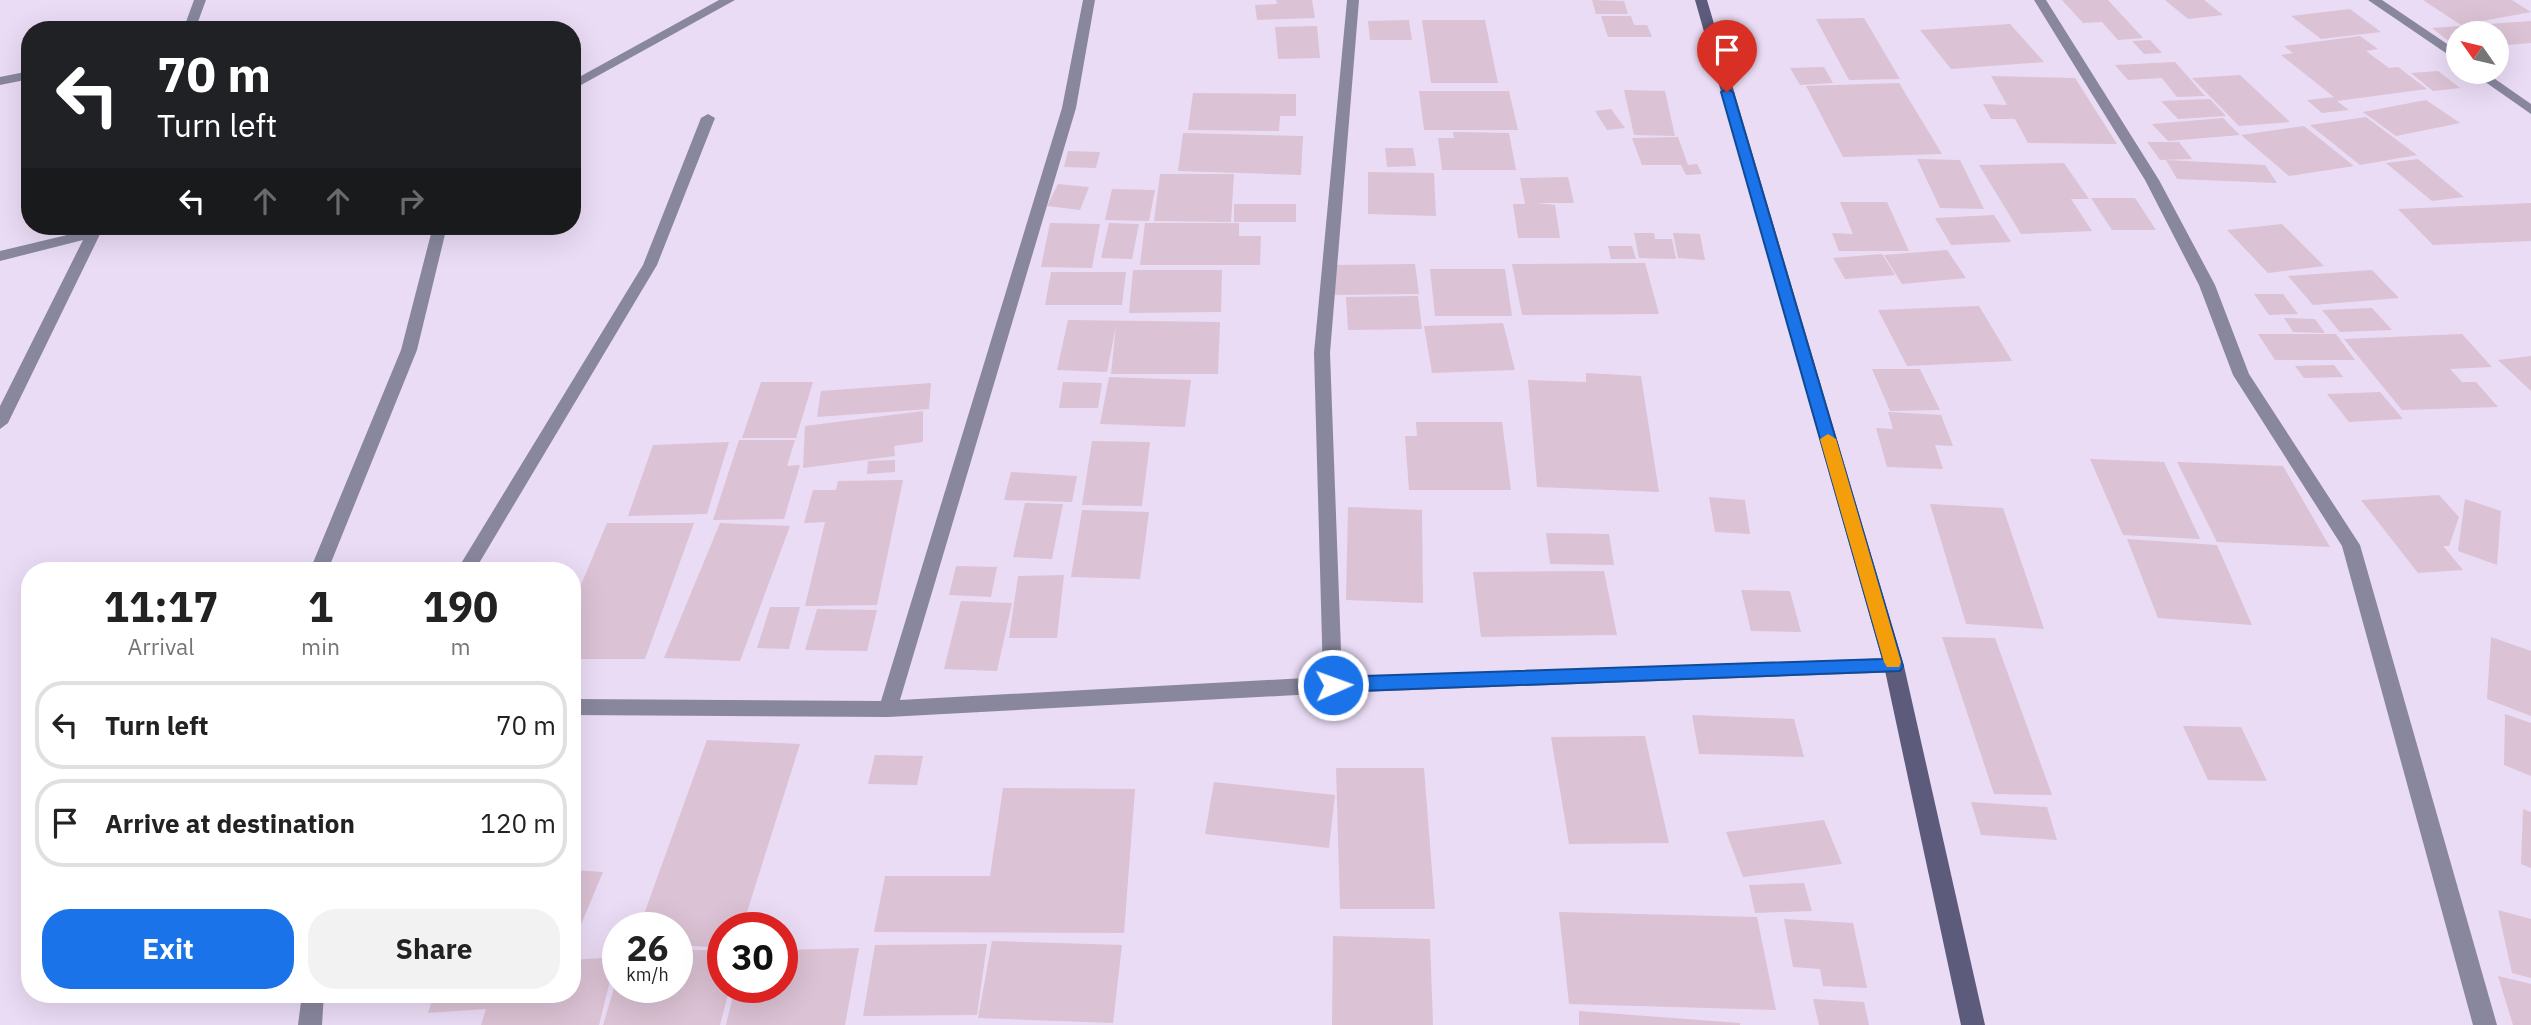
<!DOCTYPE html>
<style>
body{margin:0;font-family:"IBM Plex Sans",sans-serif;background:#f2f2f2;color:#222;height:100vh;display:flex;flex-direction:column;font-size:26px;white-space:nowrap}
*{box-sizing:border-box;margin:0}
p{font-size:23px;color:#767676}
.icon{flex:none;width:38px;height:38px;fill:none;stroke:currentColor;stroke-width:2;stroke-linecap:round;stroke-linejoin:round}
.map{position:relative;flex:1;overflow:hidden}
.details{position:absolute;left:21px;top:562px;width:560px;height:441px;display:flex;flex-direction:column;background:#fff;border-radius:28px;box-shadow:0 7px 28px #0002}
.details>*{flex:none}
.top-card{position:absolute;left:21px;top:21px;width:560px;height:214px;border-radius:28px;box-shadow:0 7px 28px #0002;background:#202124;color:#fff;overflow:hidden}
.needle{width:46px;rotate:304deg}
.tools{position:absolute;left:2446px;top:21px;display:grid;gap:14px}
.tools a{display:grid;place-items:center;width:63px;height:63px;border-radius:50%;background:#fff;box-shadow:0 7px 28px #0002;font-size:35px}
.speed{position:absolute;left:602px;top:912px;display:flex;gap:14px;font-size:35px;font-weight:700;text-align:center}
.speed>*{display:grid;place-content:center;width:91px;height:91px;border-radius:50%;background:#fff;box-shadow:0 7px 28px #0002;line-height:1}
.speed small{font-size:18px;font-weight:400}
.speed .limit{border:10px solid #d22;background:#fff;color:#111}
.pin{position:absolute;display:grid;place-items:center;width:60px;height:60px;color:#fff;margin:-72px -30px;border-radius:50% 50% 50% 0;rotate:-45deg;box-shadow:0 0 7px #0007}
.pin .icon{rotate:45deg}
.me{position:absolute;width:77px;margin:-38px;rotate:88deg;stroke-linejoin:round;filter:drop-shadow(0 0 5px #0008)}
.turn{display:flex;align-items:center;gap:24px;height:147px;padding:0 21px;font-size:32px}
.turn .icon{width:91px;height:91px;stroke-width:2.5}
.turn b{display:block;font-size:49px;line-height:60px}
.lanes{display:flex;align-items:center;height:66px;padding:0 21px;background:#0003;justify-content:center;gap:35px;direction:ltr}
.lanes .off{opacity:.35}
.eta{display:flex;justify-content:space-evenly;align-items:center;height:119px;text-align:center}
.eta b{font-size:42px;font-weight:700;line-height:49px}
.cta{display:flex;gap:14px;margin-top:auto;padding:14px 21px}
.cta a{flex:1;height:80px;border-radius:28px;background:#1a73e8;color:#fff;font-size:28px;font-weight:700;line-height:80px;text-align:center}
.cta a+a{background:#f2f2f2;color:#222}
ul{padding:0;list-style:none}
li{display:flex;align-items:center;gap:21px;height:88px;margin:0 14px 10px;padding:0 7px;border:4px solid #e0e0e0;border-radius:28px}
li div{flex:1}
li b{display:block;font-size:26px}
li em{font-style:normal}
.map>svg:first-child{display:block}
.building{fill:#dbc2d4}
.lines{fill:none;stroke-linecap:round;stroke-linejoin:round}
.street{fill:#88879e;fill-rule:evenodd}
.secondary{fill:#5d5b7c;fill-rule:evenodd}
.route{fill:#1a73e8;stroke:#114b97;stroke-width:2}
.slow{fill:#f59e0b}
</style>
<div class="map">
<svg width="2531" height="1025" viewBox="0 0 2531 1025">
<rect width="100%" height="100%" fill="#eadcf5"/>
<g class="building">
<polygon points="1276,0 1312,0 1315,18 1257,20 1255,5 1277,4"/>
<polygon points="1592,0 1624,1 1628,14 1596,14"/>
<polygon points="2062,0 2108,0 2143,38 2118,40 2102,22 2083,23"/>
<polygon points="2165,0 2204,0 2223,15 2188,19"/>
<polygon points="2423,0 2512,0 2531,12 2461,25"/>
<polygon points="2350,9 2381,32 2321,39 2291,16"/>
<polygon points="1601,16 1631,16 1634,25 1647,25 1652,37 1608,37"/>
<polygon points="1864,18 1900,79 1849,80 1816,19"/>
<polygon points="1409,20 1412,40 1370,40 1368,21"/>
<polygon points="1422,20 1485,20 1498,83 1431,83"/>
<polygon points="2531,21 2531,43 2497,46 2497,33 2459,33 2459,49 2432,28"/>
<polygon points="2010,24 2044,62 1951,69 1920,30"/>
<polygon points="1317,26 1320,58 1278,59 1275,27"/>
<polygon points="2360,36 2378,49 2366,51 2389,68 2398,67 2427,89 2337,101 2349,110 2322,113 2307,100 2334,97 2281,55 2293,53 2284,46"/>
<polygon points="2150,40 2162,53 2144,54 2132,41"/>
<polygon points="2175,62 2205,96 2177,97 2162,78 2128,80 2115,65"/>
<polygon points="1824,67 1833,83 1800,85 1790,68"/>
<polygon points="2438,71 2460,88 2433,91 2411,73"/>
<polygon points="2240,75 2290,122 2239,126 2192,78"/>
<polygon points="1991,76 2075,78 2117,144 2028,143 2015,119 1991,119 1983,104 2007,105"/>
<polygon points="1899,83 1942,154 1843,157 1806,86"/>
<polygon points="1624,90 1665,91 1675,136 1634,135"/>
<polygon points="1419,91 1509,91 1518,130 1424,130"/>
<polygon points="1193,93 1296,94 1296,116 1280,116 1279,131 1188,130"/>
<polygon points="2210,99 2226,116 2178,119 2161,101"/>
<polygon points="2426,100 2460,123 2396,136 2363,112"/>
<polygon points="1611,109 1625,128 1607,130 1595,111"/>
<polygon points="2366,117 2417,155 2360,165 2310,125"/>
<polygon points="2223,118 2240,135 2168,141 2152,124"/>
<polygon points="2304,126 2354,166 2289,176 2241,135"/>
<polygon points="1453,132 1509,133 1516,170 1442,170 1438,138 1454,138"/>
<polygon points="1183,133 1303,136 1301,175 1178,171"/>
<polygon points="1678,137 1688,165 1697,164 1702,174 1686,175 1681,165 1642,165 1632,138"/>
<polygon points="2147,142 2179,142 2192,159 2160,160"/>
<polygon points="1385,148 1413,148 1416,166 1387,167"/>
<polygon points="1068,151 1100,152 1096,168 1064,167"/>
<polygon points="1917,159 1960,160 1984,209 1940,208"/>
<polygon points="2418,159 2464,197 2432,201 2386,163"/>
<polygon points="2166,160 2265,165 2277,183 2177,179"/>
<polygon points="2064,163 2089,199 2071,199 2092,231 2021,234 1979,165"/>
<polygon points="1368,172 1434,173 1436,216 1368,214"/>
<polygon points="1160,174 1234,174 1231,222 1154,221"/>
<polygon points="1568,177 1574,203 1536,203 1555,205 1560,238 1518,238 1513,204 1525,204 1520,178"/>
<polygon points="1058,184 1089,187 1080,210 1047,206"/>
<polygon points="1112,189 1155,190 1149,221 1105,220"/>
<polygon points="2091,198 2135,198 2156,230 2112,230"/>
<polygon points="1840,202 1887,202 1909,251 1839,251 1832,233 1853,234"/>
<polygon points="2531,203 2531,241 2433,245 2398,209"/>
<rect x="1234" y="204" width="62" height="18"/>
<polygon points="1994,215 2011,242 1951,245 1935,218"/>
<polygon points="1050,223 1100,224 1092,268 1041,267"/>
<polygon points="1109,223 1139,224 1132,259 1101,258"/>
<polygon points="1145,223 1239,223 1239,236 1261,236 1260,265 1140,265"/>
<polygon points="2282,224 2324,266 2268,273 2227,230"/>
<polygon points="1634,233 1654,233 1655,239 1672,239 1676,259 1639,258"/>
<polygon points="1673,233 1700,234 1705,260 1678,258"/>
<polygon points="1608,246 1632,246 1636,259 1611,259"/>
<polygon points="1947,250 1966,278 1902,284 1884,255"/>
<polygon points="1882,254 1895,275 1845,279 1833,258"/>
<polygon points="1645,263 1659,314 1522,315 1512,264"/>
<polygon points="1415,264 1419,294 1335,295 1334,265"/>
<polygon points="1430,269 1505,269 1512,316 1435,316"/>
<polygon points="1133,270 1222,270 1221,312 1129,313"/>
<polygon points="2372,270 2399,298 2313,305 2288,276"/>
<polygon points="1051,272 1126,272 1122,305 1045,305"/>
<polygon points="2254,294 2283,294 2298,314 2269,315"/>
<polygon points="1418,296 1422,329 1348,330 1346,297"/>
<polygon points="1979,306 2012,361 1907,366 1878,310"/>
<polygon points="2372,308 2392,330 2340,332 2322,310"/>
<polygon points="2284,318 2315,319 2325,333 2293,332"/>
<polygon points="1068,320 1220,322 1218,374 1111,374 1116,326 1107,372 1057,370"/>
<polygon points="1503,323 1515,370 1432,373 1424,326"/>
<polygon points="2258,334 2336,334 2355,360 2275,360"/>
<polygon points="2462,334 2492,367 2450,369 2462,382 2476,382 2498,407 2402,410 2344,339"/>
<polygon points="2531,356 2531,391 2498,360"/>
<polygon points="2334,365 2343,377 2304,378 2295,366"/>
<polygon points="1872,369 1920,369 1940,410 1890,411"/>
<polygon points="1586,373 1641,376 1659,492 1537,487 1528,380 1586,382"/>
<polygon points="1109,377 1191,380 1185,427 1100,424"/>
<polygon points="761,382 813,382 796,438 742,438"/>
<polygon points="1063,382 1102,383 1098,408 1059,408"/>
<polygon points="931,383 929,409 817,417 821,391"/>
<polygon points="2380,392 2403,419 2349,422 2327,394"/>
<polygon points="923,411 923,442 894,446 895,456 803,468 805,426"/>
<polygon points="1888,412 1941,415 1953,446 1935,445 1943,469 1887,467 1876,428 1893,429"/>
<polygon points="1416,422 1502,422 1511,490 1409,490 1405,436 1417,436"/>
<polygon points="739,440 795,440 787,466 800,465 784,519 713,520"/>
<polygon points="1092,441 1150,442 1142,506 1082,505"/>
<polygon points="729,442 707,514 628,516 653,445"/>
<polygon points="2090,459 2164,462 2200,539 2123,535"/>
<polygon points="895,460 895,472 867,474 868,461"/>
<polygon points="2177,462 2283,466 2330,547 2217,542"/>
<polygon points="1011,472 1077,476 1072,502 1004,500"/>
<polygon points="903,480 877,605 805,606 825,522 804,523 813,490 836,490 838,481"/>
<polygon points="2439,495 2459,517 2449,546 2443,546 2463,570 2418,573 2361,500"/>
<polygon points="1709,497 1745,500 1750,534 1715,532"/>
<polygon points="2465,499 2501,511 2497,565 2458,551"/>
<polygon points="1025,503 1063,504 1052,559 1013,557"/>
<polygon points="1930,504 2003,508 2044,629 1966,624"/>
<polygon points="1348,507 1422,510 1423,603 1346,600"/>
<polygon points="1082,510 1149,512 1140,579 1071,577"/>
<polygon points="607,523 694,523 645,659 572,659 572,606"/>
<polygon points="720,523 790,526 740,661 664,658"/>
<polygon points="1546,533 1609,534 1614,565 1550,564"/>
<polygon points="2127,539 2217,545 2252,625 2158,618"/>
<polygon points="956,566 997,567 991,597 949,595"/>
<polygon points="1604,571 1617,635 1481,637 1473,572"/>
<polygon points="1064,575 1057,638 1009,638 1018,576"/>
<polygon points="1741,590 1790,591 1801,632 1751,631"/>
<polygon points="961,601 1012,603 997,671 944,669"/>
<polygon points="770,607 800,607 789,649 757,648"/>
<polygon points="817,609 877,610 867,651 805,650"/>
<polygon points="1942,637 1995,638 2052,795 1994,794"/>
<polygon points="2491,637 2531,651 2531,716 2487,699"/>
<polygon points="2505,714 2531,723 2531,776 2504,765"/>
<polygon points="1692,715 1794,719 1804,757 1699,754"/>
<polygon points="2183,726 2241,727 2267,781 2208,780"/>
<polygon points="1645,736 1669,843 1569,844 1551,737"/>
<polygon points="707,740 800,744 742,928 723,928 723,948 677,945 677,928 639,928"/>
<polygon points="875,755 923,756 917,785 868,784"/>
<polygon points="1336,768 1424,768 1435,909 1340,909"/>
<polygon points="1214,782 1335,795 1329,848 1205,834"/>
<polygon points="1003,788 1135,789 1124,933 874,932 885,876 990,876"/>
<polygon points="1971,802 2047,807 2057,840 1981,835"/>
<polygon points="2523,809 2531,812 2531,868 2521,864"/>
<polygon points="1824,820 1842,864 1743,877 1726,832"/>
<polygon points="572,870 603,872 572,946"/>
<polygon points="1804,883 1812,911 1755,913 1749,885"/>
<polygon points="2498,910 2531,919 2531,978 2512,973"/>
<polygon points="1559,912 1757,917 1776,1010 1569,1004"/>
<polygon points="1784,919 1853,923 1867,988 1823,986 1820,969 1793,967"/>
<polygon points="1333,936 1430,939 1433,1025 1332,1025"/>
<polygon points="992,941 1122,945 1113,1023 978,1018"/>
<polygon points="987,944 977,1015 863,1016 875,945"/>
<polygon points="859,948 845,1025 726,1025 735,987 782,987 782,950"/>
<polygon points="677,950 723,950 723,987 730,987 720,1025 603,1025 617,978 618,987 677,987"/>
<polygon points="616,957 599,1025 481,1025 486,1009 428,1013 434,994 572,994 572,960"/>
<polygon points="2498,976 2531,984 2531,1025 2513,1025"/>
<polygon points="1813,999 1864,1002 1869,1025 1819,1025"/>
<polygon points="1579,1011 1740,1023 1740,1025 1579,1025"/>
</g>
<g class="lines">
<g class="street">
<polygon points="194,0 206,0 195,30 183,30"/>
<polygon points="719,0 735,0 572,90 572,81"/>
<polygon points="1083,0 1095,0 1076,108 900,700 1323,677 1314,353 1347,0 1359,0 1330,353 1342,677 1894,658 1901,660 1904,666 1901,672 1333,693 888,717 572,715 572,699 881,701 1062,108"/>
<polygon points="2034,0 2046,0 2159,180 2215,285 2249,374 2360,545 2497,1025 2473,1025 2342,546 2233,375 2199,285 2145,180"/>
<polygon points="2368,0 2382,0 2459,52 2459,62"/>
<polygon points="30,71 30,79 0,85 0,77"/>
<polygon points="2471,72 2485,72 2531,104 2531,114"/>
<polygon points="708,114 715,118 657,265 475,570 457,570 643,265 701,118"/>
<polygon points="90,226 104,226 8,423 0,429 0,406 83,240 0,261 0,251 88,230"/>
<polygon points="433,226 447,226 417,350 328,570 310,570 401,350"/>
<polygon points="302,994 324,994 322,1025 298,1025"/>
</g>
<polygon class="secondary" points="1695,0 1707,0 1904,666 1985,1025 1961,1025 1884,666"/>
</g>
<polygon class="route" points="1727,89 1733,92 1903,666 1900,671 1333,692 1326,690 1324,685 1326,680 1333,677 1883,659 1721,92"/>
<polygon class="slow" points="1828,434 1836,439 1901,662 1899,667 1887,667 1884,662 1820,439"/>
</svg>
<div class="tools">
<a><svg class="needle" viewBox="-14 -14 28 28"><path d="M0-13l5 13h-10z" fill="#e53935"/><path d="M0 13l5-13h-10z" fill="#767676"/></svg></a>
</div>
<div class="speed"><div>26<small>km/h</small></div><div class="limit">30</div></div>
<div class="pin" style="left:1727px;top:92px;background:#d93025"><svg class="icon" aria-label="arrive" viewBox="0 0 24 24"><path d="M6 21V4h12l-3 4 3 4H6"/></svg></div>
<svg class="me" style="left:1333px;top:685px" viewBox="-20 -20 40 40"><circle r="17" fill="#1a73e8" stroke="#fff" stroke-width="3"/><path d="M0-11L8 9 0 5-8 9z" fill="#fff"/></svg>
<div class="top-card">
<div class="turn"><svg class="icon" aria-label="left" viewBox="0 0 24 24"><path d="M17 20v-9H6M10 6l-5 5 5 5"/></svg><div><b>70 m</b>Turn left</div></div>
<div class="lanes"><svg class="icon" aria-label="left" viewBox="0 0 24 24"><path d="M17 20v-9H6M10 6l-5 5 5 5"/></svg><svg class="icon off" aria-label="ahead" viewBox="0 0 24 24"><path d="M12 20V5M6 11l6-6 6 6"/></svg><svg class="icon off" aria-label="ahead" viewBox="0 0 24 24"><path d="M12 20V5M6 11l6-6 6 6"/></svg><svg class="icon off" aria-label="right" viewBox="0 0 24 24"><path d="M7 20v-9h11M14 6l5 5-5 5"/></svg></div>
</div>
<section class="details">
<div class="eta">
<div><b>11:17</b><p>Arrival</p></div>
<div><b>1</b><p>min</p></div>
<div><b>190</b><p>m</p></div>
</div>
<ul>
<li><svg class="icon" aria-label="left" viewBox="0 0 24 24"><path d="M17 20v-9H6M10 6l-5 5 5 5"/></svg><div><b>Turn left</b></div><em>70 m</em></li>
<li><svg class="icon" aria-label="arrive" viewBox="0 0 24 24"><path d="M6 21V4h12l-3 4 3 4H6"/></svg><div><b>Arrive at destination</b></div><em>120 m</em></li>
</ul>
<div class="cta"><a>Exit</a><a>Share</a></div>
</section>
</div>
